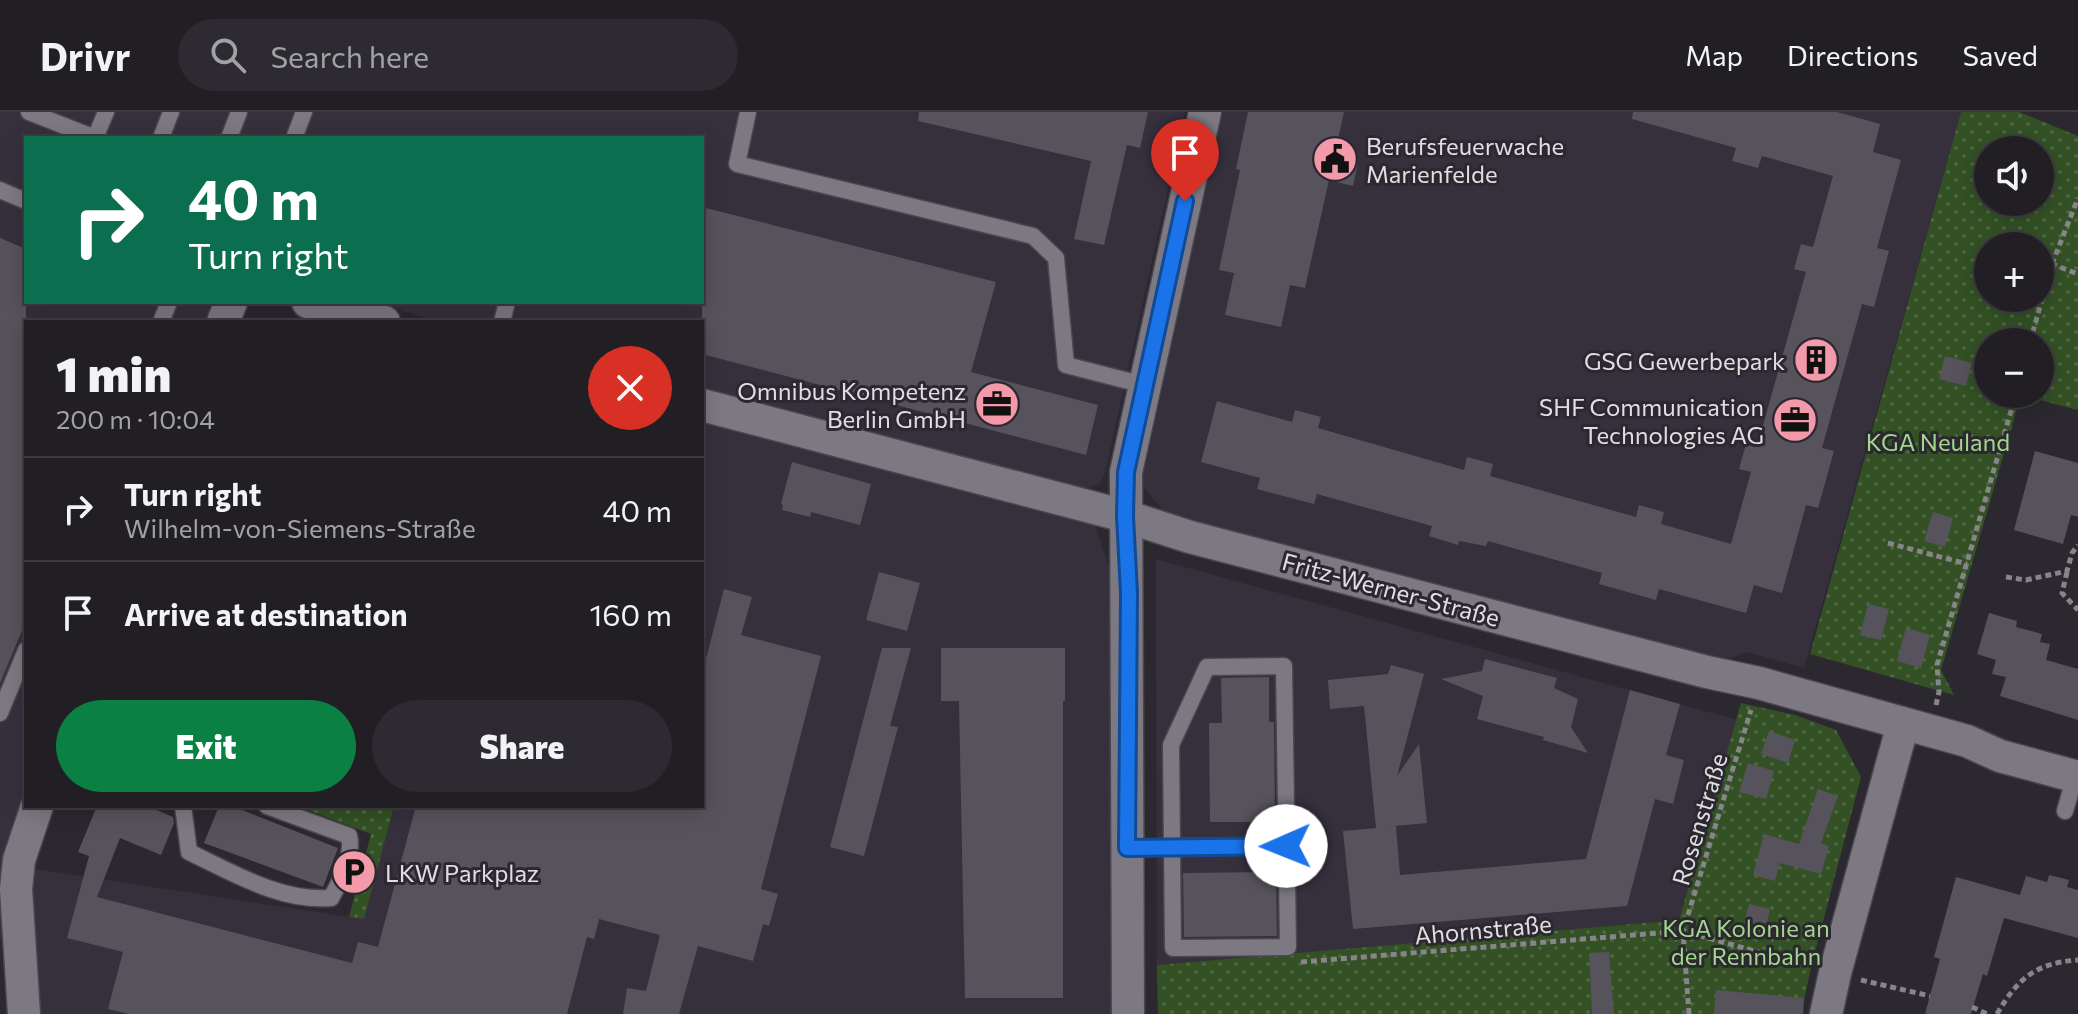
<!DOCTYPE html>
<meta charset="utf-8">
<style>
body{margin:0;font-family:Commissioner,sans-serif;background:#2d2b31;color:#f1f3f6;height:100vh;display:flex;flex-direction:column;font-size:30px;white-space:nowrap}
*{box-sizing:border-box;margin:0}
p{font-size:26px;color:#a2a2a6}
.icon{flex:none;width:44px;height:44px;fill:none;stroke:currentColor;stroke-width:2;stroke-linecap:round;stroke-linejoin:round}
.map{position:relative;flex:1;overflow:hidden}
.panel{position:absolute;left:24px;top:208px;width:680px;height:488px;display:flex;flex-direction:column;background:#211e24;border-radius:0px;box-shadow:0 4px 20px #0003,0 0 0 2px #3e3c41}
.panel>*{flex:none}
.top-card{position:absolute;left:24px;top:24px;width:680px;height:168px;border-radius:0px;box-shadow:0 4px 20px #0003,0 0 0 2px #3e3c41;background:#0b6e4f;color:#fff;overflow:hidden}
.tools{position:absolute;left:1974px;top:24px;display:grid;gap:16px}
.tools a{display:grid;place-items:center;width:80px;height:80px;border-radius:50%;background:#211e24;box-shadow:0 4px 20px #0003,0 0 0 2px #3e3c41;font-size:40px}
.pin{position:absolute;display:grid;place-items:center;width:68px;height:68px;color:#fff;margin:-82px -34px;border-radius:50% 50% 50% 0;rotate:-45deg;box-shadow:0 0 8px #0007}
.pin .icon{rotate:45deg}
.me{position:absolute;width:88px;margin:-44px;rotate:269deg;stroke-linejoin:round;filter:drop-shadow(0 0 6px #0008)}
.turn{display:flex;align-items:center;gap:28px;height:168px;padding:0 32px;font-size:36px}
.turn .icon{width:104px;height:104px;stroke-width:2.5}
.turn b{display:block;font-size:56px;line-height:68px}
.round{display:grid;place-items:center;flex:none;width:84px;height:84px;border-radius:42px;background:#2d2b31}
.headline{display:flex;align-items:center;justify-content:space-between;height:136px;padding:0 32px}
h1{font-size:48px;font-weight:800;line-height:60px}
.cta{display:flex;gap:16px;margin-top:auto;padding:16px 32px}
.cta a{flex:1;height:92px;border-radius:48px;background:#0b8043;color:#fff;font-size:32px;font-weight:800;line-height:92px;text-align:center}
.cta a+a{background:#2d2b31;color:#f1f3f6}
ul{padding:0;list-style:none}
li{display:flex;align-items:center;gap:24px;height:104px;padding:0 32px;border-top:2px solid #3e3c41}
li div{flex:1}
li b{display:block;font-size:30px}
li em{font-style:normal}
header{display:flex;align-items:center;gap:48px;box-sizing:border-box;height:112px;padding:0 40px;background:#211e24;border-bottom:2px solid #3e3c41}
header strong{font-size:38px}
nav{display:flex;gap:44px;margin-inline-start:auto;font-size:28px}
.search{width:560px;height:72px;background:#2d2b31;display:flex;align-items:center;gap:20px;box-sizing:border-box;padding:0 28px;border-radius:44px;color:#a2a2a6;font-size:30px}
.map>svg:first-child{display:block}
.built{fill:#36303d}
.grass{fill:url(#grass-dots);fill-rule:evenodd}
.building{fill:#57535c}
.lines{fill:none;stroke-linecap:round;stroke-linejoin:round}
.service-casing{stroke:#49464d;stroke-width:19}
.minor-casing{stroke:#49464d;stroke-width:35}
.path{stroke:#87848a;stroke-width:5;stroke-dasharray:6 4;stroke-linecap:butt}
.service{stroke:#7d7982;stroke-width:16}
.minor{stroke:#7d7982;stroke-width:32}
.route-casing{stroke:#114b97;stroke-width:20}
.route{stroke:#1a73e8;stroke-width:14}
.labels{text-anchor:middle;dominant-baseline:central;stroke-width:6;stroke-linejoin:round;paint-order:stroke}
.poi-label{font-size:24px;fill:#e1dee3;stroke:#2c2830;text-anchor:end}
.park-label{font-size:24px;fill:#a2d68b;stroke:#2c2830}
.street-label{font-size:24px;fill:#e1dee3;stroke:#2c2830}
</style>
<header>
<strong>Drivr</strong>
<div class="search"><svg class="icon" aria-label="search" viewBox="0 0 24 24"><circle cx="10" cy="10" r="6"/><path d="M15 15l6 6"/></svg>Search here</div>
<nav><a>Map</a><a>Directions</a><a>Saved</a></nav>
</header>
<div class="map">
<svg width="2078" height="902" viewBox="0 0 2078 902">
<defs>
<pattern id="grass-dots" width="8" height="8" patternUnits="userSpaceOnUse" patternTransform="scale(2)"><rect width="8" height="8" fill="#335125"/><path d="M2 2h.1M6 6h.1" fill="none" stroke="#506a44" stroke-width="1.8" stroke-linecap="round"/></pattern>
</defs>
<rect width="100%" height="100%" fill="#2c2830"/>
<g class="built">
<polygon points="0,0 1185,0 1105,361 1099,372 1083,378 702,277 702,210 445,210 369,190 702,190 702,26 26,26 26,190 208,190 210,201 207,210 26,210 26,682 6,739 3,821 0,828"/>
<polygon points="1223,0 1961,0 1804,556 1747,540 1708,555 1190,412 1163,398 1144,376 1142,370"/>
<polygon points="702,310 1095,414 1117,480 1119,902 38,902 31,795 34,757 363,807 394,694 702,694"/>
<polygon points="1156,447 1737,608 1679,808 1157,853"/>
</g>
<g class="grass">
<path d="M1961,0H2019L2078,24V298L2021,283L1941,558L1954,583L1810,542ZM1988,38H2040V90H1988ZM1988,134H2040V186H1988ZM1988,230H2040V282H1988Z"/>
<polygon points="1741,591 1795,603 1836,618 1861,665 1811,855 1801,902 1158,902 1157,853 1679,808"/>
<polygon points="298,694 394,694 364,807 349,805 371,722"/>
</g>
<g class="building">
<polygon points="919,0 1148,0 1140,36 1127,33 1104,133 1074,127 1091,49 918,9"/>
<polygon points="1248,0 1344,0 1334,46 1358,51 1353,74 1329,68 1305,176 1290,173 1281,215 1225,203 1234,161 1219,158 1240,58 1236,57"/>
<polygon points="1633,0 1837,0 1880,12 1873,40 1901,48 1877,136 1889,139 1874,195 1862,192 1822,336 1834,339 1818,396 1806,393 1782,481 1754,473 1746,501 1659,477 1656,488 1599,472 1602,461 1488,429 1486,434 1459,429 1458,433 1429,424 1432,414 1317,382 1314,392 1257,377 1260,366 1201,350 1217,289 1292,310 1295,298 1321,305 1318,316 1464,358 1467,345 1493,352 1490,364 1636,405 1639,393 1664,400 1661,412 1731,432 1751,360 1739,357 1746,332 1757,335 1806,160 1794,157 1801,132 1813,135 1833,64 1762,44 1758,56 1732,49 1736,36 1632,7"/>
<polygon points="706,96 996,170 971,260 1098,293 1086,343 702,242 702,112"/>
<polygon points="0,126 26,137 26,509 0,571"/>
<polygon points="1945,244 1972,251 1966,274 1939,267"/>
<polygon points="2035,339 2078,351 2078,405 2071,403 2063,432 2014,418"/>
<polygon points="792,350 871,372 860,413 811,400 810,405 782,398 783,393 781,392"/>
<polygon points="1933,400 1953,406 1945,435 1924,429"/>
<polygon points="879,460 920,471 907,519 866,508"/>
<polygon points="724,477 752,485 741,523 821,544 761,777 778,782 769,814 763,812 753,849 698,834 679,902 623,902 627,876 646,879 660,823 599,807 594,827 587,825 567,902 129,902 108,897 123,840 67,826 89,744 78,740 97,694 147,694 173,705 174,711 161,743 120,726 97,785 352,851 358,830 378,835 416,694 702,694 702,562"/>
<polygon points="1868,492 1889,497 1881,528 1860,523"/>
<polygon points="1989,501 2017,509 2016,515 2042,522 2040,530 2050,532 2046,548 2078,557 2078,608 2000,584 2006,565 1992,562 1996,548 1977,542"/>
<polygon points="1906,516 1930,523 1921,556 1897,549"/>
<polygon points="882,536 911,536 890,614 898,615 864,744 830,735"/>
<polygon points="941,536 1065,536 1065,589 1063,589 1063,886 965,886 959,589 941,589"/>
<polygon points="1485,547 1557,566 1554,576 1578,587 1571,615 1588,641 1543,628 1544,625 1477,607 1483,584 1441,567 1482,559"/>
<polygon points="1391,553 1424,562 1397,664 1419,632 1427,711 1384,715 1396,714 1400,763 1586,747 1630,578 1680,592 1666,643 1684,648 1673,692 1655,687 1627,794 1353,817 1343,719 1376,716 1364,594 1330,597 1328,568 1388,562"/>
<polygon points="1269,565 1269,610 1274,610 1275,710 1210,710 1209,611 1222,611 1221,566"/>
<polygon points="1769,619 1795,628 1788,651 1761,642"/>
<polygon points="1748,651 1774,659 1766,687 1739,680"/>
<polygon points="1818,677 1838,684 1821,731 1829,734 1821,762 1780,751 1775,769 1753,763 1764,722 1799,732"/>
<polygon points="219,694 232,694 338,736 323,775 204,731"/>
<polygon points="1276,760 1277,824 1184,825 1183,761"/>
<polygon points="2049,763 2069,768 2067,775 2078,778 2078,826 2004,806 1987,864 1983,862 1971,902 1925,902 1940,847 1934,845 1956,765 2020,783 2026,764 2047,770"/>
<polygon points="1749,792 1770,797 1764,823 1742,817"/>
<polygon points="1609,840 1614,902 1592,902 1589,841"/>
<polygon points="1716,878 1804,886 1803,902 1714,902"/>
</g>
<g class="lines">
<g class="service-casing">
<g id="service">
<polyline points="29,0 95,26"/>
<polyline points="748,0 737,52 1033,124 1056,146 1066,253 1144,273"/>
<polyline points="95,26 106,0"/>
<polyline points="161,26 171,0"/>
<polyline points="229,26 239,0"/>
<polyline points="294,26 304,0"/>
<polyline points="0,78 26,89"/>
<polyline points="161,210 169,190"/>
<polyline points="502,210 507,190"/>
<polyline points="0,601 26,538"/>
<path d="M183,694L189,740C233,761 281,790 331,786C340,770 354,743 349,724L267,694"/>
<polyline points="2065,699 2075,664"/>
<polyline points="1127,736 1172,735 1171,633 1207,555 1284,554 1288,835 1173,836 1172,735 1286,734"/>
</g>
</g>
<g class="minor-casing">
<g id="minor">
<polyline points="308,190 384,210"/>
<polyline points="223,210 231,190"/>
<polyline points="702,293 1125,404 1190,425 1707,560 1759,571 1967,629 2000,644 2078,665"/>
<polyline points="24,902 16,777 19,748 37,694"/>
<polyline points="1128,902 1126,360 1205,0"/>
<polyline points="1826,902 1835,861 1903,612"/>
</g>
</g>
<g class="path">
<polyline points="2052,152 2078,86"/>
<polyline points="2030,230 2052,152 2078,162"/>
<polyline points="1888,431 1967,452"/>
<polyline points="2067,460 2062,481 2078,498"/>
<polyline points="2006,465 2026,468 2067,459 2072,441 2078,433"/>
<polyline points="1936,593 1939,580 1937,553 2016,282"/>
<polyline points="1301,850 1683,819 1808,854"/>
<polyline points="1861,868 1930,884"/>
<polyline points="1972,895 1987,902"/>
<polyline points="1689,902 1683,819 1751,598"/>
<path d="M1997,902C2018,866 2036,851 2078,848"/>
</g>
<use href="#service" class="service"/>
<use href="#minor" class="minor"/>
</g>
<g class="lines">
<g class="route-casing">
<polyline id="route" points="1185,89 1126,360 1125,404 1129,481 1127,736 1286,734"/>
</g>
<use href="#route" class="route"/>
</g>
<defs>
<g id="civic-disc" transform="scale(2.3)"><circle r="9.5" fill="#f39aaa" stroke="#2c2830"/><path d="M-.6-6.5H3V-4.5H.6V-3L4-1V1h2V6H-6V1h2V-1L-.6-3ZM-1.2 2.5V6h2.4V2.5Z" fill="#111"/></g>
<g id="building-disc" transform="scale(2.3)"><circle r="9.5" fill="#f39aaa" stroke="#2c2830"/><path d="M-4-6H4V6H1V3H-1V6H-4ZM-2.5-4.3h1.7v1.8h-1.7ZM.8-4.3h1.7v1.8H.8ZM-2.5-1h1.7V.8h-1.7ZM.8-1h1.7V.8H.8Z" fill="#111"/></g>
<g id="office-disc" transform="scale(2.3)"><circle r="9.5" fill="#f39aaa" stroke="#2c2830"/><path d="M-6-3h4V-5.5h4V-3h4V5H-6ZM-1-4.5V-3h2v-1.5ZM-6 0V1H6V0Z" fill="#111"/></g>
<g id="parking-disc" transform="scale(2.3)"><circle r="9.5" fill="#f39aaa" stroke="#2c2830"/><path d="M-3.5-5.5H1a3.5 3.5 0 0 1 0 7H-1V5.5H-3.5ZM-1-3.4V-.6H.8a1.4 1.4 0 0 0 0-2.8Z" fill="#111"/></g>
</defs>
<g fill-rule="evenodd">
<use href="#civic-disc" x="1335" y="47"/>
<use href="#building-disc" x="1816" y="248"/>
<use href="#office-disc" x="997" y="292"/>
<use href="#office-disc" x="1795" y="308"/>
<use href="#parking-disc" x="354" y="760"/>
</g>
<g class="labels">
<g class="poi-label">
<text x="1366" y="33" text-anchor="start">Berufsfeuerwache<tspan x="1366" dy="28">Marienfelde</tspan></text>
<text x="1785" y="248">GSG Gewerbepark</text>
<text x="966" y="278">Omnibus Kompetenz<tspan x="966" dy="28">Berlin GmbH</tspan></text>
<text x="1764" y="294">SHF Communication<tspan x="1764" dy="28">Technologies AG</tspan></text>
<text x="385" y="760" text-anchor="start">LKW Parkplaz</text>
</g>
<g class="park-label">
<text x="1938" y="329">KGA Neuland</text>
<text x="1746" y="815">KGA Kolonie an<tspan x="1746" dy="28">der Rennbahn</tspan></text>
</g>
<g class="street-label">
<text transform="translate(1391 477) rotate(15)">Fritz-Werner-Straße</text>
<text transform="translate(1699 707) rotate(-73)">Rosenstraße</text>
<text transform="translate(1483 817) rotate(-5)">Ahornstraße</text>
</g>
</g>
</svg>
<div class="tools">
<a><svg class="icon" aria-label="sound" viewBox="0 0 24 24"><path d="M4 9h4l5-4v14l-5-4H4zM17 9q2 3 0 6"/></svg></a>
<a>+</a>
<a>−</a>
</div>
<div class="pin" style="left:1185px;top:89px;background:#d93025"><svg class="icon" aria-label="arrive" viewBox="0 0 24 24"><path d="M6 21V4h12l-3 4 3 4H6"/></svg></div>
<svg class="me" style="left:1286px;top:734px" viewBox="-20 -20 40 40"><circle r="19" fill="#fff"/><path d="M0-13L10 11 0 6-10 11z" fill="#1a73e8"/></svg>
<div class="top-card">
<div class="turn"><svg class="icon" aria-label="right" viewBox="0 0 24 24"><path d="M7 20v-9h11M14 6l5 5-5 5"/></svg><div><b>40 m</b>Turn right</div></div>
</div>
<section class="panel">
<div class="headline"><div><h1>1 min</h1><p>200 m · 10:04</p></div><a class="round" style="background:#d93025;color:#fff"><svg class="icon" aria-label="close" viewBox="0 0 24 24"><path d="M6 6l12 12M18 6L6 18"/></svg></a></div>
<ul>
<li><svg class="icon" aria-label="right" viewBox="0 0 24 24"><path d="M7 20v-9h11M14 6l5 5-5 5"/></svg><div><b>Turn right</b><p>Wilhelm-von-Siemens-Straße</p></div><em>40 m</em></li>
<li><svg class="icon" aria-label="arrive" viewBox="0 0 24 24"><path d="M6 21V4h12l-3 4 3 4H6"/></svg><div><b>Arrive at destination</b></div><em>160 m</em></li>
</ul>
<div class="cta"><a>Exit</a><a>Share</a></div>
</section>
</div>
